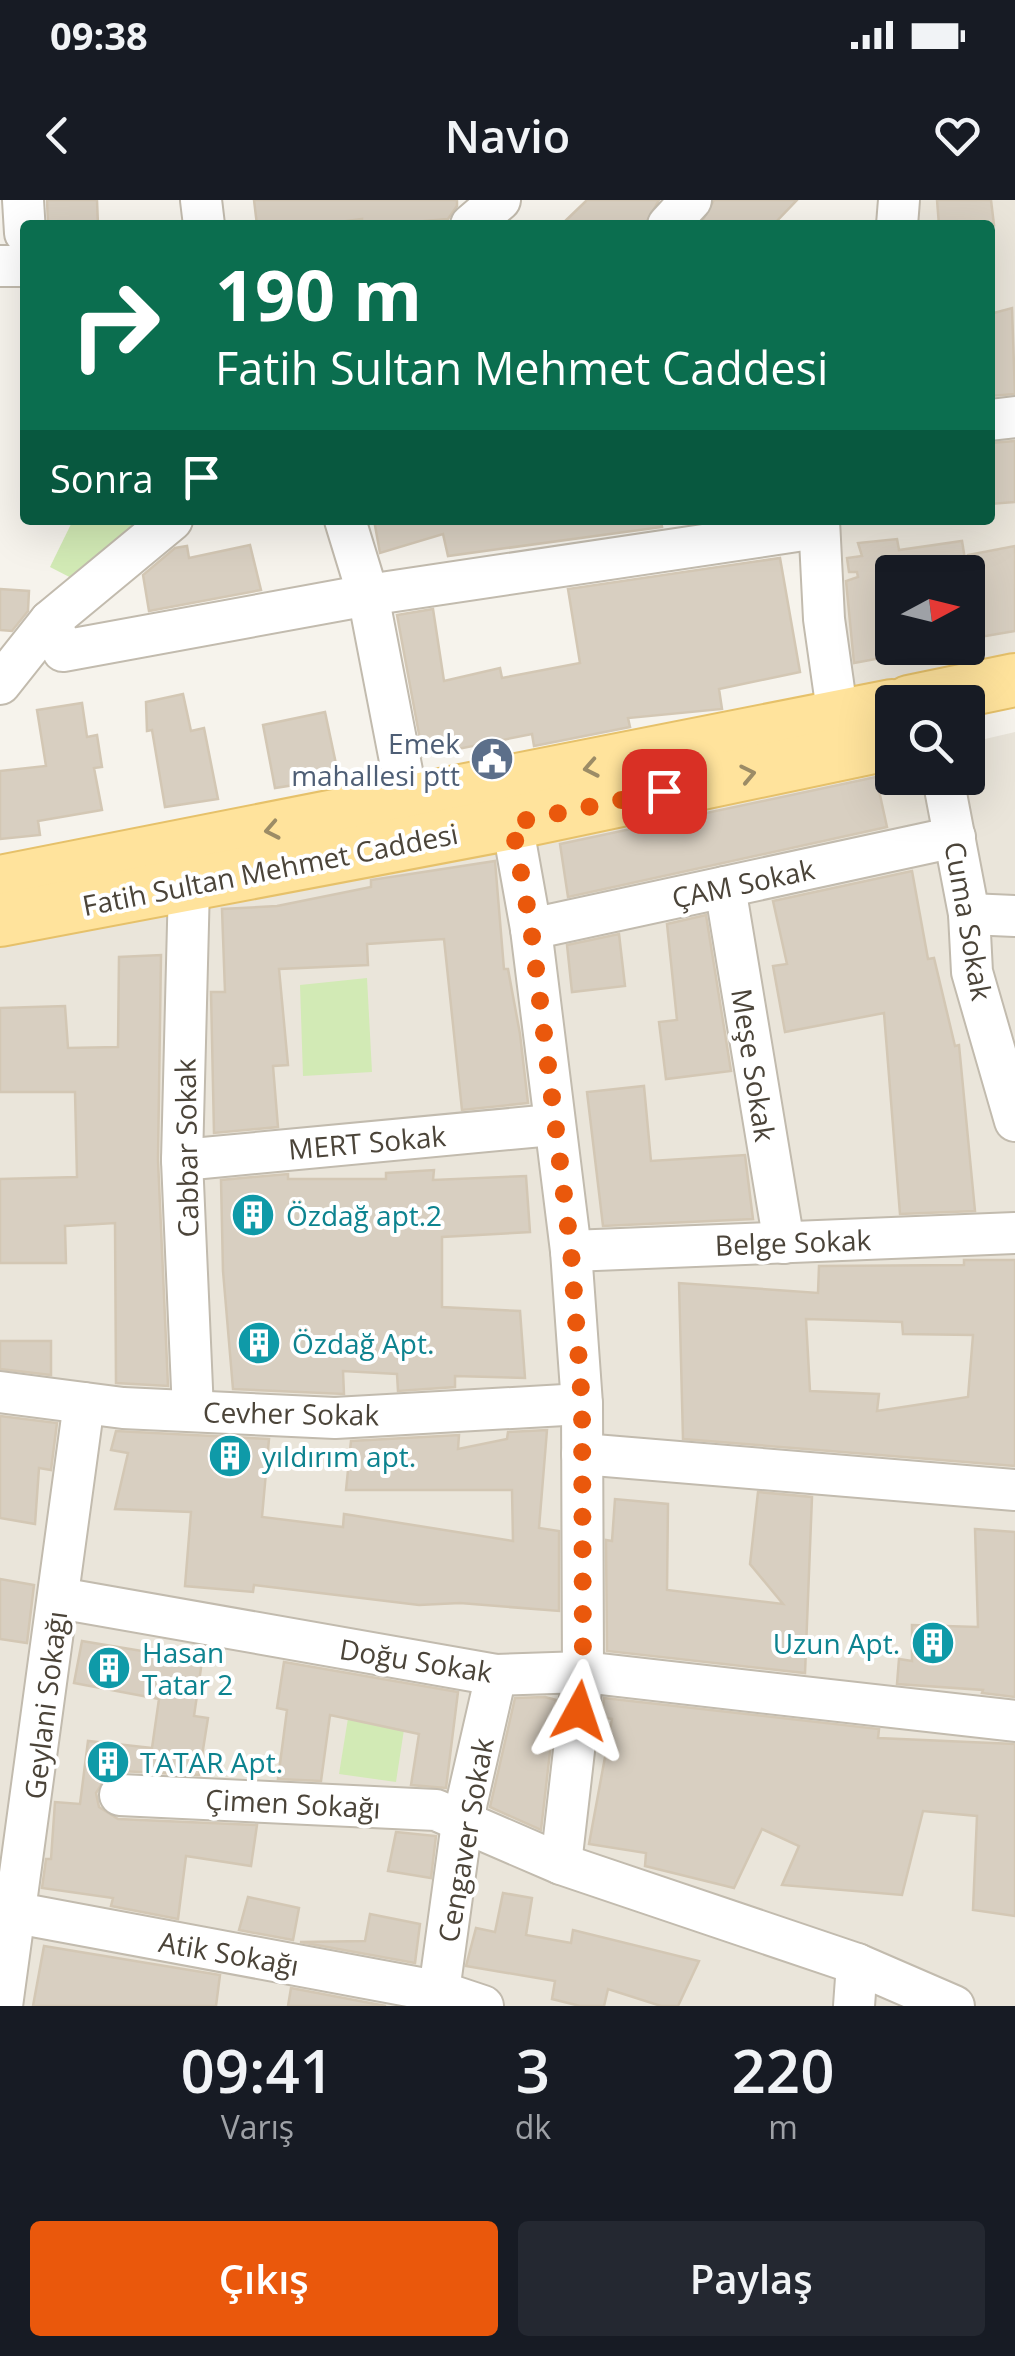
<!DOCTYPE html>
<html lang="tr">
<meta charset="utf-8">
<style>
body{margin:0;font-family:"Open Sans",sans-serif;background:#242831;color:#f1f3f6;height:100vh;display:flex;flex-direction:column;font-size:38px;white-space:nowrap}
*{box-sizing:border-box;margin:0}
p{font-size:32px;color:#9ea1a6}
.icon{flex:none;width:55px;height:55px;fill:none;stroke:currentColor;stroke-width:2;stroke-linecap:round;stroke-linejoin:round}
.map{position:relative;height:1806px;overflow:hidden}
.drawer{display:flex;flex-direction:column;background:#171b24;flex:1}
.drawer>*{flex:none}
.hud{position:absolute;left:20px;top:20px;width:975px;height:305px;border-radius:10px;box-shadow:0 10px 40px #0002;background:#0b6e4f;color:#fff;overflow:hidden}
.needle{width:65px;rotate:83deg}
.tools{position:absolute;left:875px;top:355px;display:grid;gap:20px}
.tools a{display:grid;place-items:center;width:110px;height:110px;border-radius:10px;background:#171b24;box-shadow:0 10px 40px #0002;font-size:50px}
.pin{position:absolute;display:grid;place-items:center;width:85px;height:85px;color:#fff;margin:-42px;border-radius:20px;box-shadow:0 5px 15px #0006}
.me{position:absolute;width:110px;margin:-55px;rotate:5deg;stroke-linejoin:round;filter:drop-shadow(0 0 8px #0008)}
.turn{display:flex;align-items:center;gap:35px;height:210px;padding:0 30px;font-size:45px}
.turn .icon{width:130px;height:130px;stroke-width:2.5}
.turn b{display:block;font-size:70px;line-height:85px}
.then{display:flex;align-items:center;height:95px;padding:0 30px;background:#0003;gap:20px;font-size:38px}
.eta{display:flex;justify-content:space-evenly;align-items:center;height:170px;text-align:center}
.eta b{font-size:60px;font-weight:600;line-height:70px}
.cta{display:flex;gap:20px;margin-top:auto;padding:20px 30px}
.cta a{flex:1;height:115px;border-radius:10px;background:#ea580c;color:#fff;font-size:40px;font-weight:600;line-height:115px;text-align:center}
.cta a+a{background:#242831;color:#f1f3f6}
.status{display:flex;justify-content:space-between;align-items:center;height:70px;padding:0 50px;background:#171b24;direction:ltr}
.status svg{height:28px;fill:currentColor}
header{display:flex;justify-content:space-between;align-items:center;height:130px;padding:0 30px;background:#171b24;font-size:45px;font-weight:600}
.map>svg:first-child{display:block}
.residential{fill:#eae5da;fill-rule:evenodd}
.green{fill:#d2eab5}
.building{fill:#d8cfc1;stroke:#d3c7b4;stroke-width:2.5;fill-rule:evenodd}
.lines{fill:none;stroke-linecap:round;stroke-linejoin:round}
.minor-casing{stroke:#c2bbae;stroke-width:44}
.major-casing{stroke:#e6c16a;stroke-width:56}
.minor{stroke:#fff;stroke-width:40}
.major{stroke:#ffe39c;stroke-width:52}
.oneway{stroke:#9c8c66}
.route{stroke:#ea580c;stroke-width:18;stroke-dasharray:0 32.4}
.labels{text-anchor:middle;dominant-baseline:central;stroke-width:8;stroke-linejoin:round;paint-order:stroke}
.service-label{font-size:28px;fill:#4e5e75;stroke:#fff;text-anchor:end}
.street-label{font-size:28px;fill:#4b4439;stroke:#fff}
.culture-label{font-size:28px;fill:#0d838f;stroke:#fff;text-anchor:start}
</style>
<div class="status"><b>09:38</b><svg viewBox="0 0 49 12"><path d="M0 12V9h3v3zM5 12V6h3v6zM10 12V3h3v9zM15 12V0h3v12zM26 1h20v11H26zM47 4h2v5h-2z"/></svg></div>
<header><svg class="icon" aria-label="back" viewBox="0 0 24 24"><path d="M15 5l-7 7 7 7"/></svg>Navio<svg class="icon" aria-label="heart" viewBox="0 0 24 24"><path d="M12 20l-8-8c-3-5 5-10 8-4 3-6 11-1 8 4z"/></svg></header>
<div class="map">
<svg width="1015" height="1806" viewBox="0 0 1015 1806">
<rect width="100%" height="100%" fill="#f6f3ec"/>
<g class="residential">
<path d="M915,0H1015V457L851,491L832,320H990V25H917ZM892,372H968V448H892Z"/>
<polygon points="1015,532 1015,1806 0,1806 0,734 892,558 892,578 968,578 968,543"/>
</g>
<g class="green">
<polygon points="73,320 152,320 81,383 50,367"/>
<polygon points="367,778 372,872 303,876 300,785"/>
<polygon points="349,1512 405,1523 396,1582 339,1574"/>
</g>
<g class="building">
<polygon points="47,0 97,0 98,25 48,25"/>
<polygon points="254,0 457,0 457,6 448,19 379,25 362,25 362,19 318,25 257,25"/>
<polygon points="587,0 659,0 645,25 561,25"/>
<polygon points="714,0 797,0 773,25 700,25"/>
<polygon points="937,0 991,0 994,25 939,25"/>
<polygon points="1012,108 1015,194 990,196 990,114"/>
<polygon points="1015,241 1015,302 990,304 990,243"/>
<polygon points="374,320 661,320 662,327 448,356 443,334 380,353"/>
<polygon points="897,339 899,350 962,341 967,372 892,372 892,456 854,463 846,381 858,377 857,372 849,372 847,358 862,356 858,343"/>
<polygon points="250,345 261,390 149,411 143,375 175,348 187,346 189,358"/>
<polygon points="1015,346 1015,431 968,439 968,355"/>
<polygon points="780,358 800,472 719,489 722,509 628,518 630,527 534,546 532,534 423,556 397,415 433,409 444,481 500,468 502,478 580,463 568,389"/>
<polygon points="0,389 29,391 28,411 12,431 0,430"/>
<polygon points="183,494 191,531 204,528 218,599 165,607 152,530 147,531 146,502"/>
<polygon points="82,503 87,537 97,535 102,567 94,568 102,610 38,621 40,635 0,639 0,571 46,566 37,510"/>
<polygon points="325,512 339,578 275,588 263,525"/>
<polygon points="876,577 887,627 568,697 560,644"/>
<polygon points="495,661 504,769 508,769 520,834 528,903 462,910 444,739 367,744 368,765 279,769 288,865 273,866 278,927 214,933 211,792 225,792 222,709 277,706 371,687 371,680"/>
<polygon points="912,671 928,759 934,758 955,846 959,845 975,1011 900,1014 884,813 785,832 773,766 787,764 773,701"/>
<polygon points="706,715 731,871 666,879 659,822 677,820 667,724"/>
<polygon points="619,734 625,786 572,792 567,745"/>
<polygon points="161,755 158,960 168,1186 116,1183 115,1023 65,1026 66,1063 0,1063 0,979 77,977 75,892 0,892 0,808 65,806 68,848 118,847 119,757"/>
<polygon points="644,886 651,961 745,955 753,1019 603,1026 587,892"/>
<polygon points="434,970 433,980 526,976 530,1032 442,1037 442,1107 520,1111 525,1178 455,1176 455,1187 398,1191 397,1174 343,1171 344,1194 233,1189 223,1071 221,980 288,974 288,979 386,979 386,973"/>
<path d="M964,1060H1015V1266L683,1239L679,1083L818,1093L819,1066L964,1065ZM806,1119L902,1122L903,1134L973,1135L968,1197L877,1211L879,1194L810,1191Z"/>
<polygon points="0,1141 51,1141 51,1175 0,1169"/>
<polygon points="0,1216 57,1223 51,1270 39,1268 35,1324 0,1318"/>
<polygon points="547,1230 539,1328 559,1331 559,1411 460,1403 419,1405 254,1385 253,1392 185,1386 191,1312 115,1309 128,1253 111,1250 116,1231 269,1239 262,1317 343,1327 344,1314 513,1341 512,1290 346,1290 351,1241 459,1235 458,1249 507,1239 508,1232"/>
<polygon points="758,1292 812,1297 805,1473 607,1451 606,1340 612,1341 615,1299 668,1304 667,1390 783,1404 750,1364"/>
<polygon points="975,1329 1015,1332 1015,1497 982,1493 983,1490 897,1484 899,1459 912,1461 912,1425 978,1427"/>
<polygon points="0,1379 34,1385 27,1443 0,1439"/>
<polygon points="82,1441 202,1461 194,1516 208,1518 199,1575 120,1571 108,1574 96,1593 99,1607 118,1619 257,1625 251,1666 186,1656 178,1719 111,1706 113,1698 42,1688 46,1659 51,1659 55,1602 80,1604 88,1541 152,1548 159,1499 74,1483"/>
<polygon points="284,1462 458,1492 446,1588 411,1585 419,1534 330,1515 321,1581 278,1579 287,1510 277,1508"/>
<polygon points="545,1497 556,1500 541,1630 490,1607 515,1498"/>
<polygon points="604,1498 879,1529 878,1538 1015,1544 1015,1716 973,1710 977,1616 923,1611 902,1695 782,1685 799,1646 762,1629 734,1688 645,1666 646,1653 589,1644 612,1519 602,1517"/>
<polygon points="396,1632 436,1636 431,1678 388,1671"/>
<polygon points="503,1693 532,1698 526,1735 571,1743 573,1730 699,1761 678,1806 661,1806 608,1789 604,1806 580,1806 552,1799 555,1781 466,1766 476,1728 495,1732"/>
<polygon points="248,1697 299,1708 293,1740 239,1730"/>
<polygon points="370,1714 420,1724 415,1763 300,1742 365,1741"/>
<polygon points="44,1746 220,1775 216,1806 33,1806"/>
<polygon points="291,1788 386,1806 288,1806"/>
</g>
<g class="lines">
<g class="minor-casing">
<g id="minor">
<polyline points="23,0 25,33"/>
<polyline points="201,0 204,25"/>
<polyline points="471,25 500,0"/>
<polyline points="668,25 691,0"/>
<polyline points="897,25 899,0"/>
<polyline points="0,66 25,66"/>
<polyline points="990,220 1015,217"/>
<polyline points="345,320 368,395 413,628"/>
<polyline points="819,320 824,419 838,518"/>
<polyline points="50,421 63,451 368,395 817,328"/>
<polyline points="0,484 50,421 172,320"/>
<polyline points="943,578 969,714 972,772 1015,921"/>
<polyline points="512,623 531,729 571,1051 582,1204 583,1472 561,1664"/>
<polyline points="189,685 182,960 193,1211"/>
<polyline points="725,687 784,1043"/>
<polyline points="969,714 1015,716"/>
<polyline points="531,729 955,637"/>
<polyline points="182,960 552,925"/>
<polyline points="571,1051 1015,1033"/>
<polyline points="0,1192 123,1208 335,1218 582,1204"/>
<polyline points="582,1254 1015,1290"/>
<polyline points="59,1398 496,1475 583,1472 1015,1521"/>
<polyline points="120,1595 436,1610 561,1664 857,1764 954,1806"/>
<polyline points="17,1713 441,1792 483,1806"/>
<polyline points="2,1806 84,1203"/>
<polyline points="437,1806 462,1623 496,1475"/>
<polyline points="854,1806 857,1764"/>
</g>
</g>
<g class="major-casing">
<g id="major">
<polyline points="909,502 1015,480"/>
<polyline points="0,682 892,506"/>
<polyline points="0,720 512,623 892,543"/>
</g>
</g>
<use href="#minor" class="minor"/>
<use href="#major" class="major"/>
</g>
<defs><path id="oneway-chevron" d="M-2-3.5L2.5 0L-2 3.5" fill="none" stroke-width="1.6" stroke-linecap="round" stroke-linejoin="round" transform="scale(2.5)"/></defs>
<g class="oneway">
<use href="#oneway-chevron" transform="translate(591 568) rotate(169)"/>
<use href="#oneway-chevron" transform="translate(748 574) rotate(-12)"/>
<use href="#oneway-chevron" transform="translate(272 630) rotate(169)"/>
</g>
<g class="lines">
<polyline class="route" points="579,1511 583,1472 582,1204 571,1051 531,728 512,623 664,591"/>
</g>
<defs>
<g id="civic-disc" transform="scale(2.25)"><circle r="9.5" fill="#5c6f8a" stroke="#fff"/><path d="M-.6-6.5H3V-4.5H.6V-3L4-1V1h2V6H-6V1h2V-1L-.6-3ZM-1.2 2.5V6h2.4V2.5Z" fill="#fff"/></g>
<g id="building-disc" transform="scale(2.25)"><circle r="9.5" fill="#0f9aa8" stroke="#fff"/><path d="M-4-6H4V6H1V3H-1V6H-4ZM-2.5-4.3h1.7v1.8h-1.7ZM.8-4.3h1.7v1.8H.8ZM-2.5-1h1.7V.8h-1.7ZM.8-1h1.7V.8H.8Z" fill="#fff"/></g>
</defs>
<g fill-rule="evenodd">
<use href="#civic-disc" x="492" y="559"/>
<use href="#building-disc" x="253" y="1015"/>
<use href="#building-disc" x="259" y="1143"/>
<use href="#building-disc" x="230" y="1256"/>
<use href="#building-disc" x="933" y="1443"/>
<use href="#building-disc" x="109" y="1468"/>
<use href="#building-disc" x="108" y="1562"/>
</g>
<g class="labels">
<g class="service-label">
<text x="460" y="543">Emek<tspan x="460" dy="32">mahallesi ptt</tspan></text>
</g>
<g class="street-label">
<text transform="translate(270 669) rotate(-11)">Fatih Sultan Mehmet Caddesi</text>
<text transform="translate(743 683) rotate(-12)">ÇAM Sokak</text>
<text transform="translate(969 721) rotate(80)">Cuma Sokak</text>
<text transform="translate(754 865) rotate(81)">Meşe Sokak</text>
<text transform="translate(367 942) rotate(-5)">MERT Sokak</text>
<text transform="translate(186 948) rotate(-91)">Cabbar Sokak</text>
<text transform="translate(793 1042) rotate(-2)">Belge Sokak</text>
<text transform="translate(291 1213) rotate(1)">Cevher Sokak</text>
<text transform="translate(416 1460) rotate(9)">Doğu Sokak</text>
<text transform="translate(45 1505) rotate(-83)">Geylani Sokağı</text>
<text transform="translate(293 1603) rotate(3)">Çimen Sokağı</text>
<text transform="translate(465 1640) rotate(-80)">Cengaver Sokak</text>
<text transform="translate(229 1753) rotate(10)">Atik Sokağı</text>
</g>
<g class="culture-label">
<text x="286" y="1015">Özdağ apt.2</text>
<text x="292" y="1143">Özdağ Apt.</text>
<text x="262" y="1256">yıldırım apt.</text>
<text x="900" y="1443" text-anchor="end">Uzun Apt.</text>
<text x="142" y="1452">Hasan<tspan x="142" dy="32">Tatar 2</tspan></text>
<text x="140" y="1562">TATAR Apt.</text>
</g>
</g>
</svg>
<div class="tools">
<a><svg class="needle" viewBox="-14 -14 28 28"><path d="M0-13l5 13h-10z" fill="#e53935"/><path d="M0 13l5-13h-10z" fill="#9ea1a6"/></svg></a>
<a><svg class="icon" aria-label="search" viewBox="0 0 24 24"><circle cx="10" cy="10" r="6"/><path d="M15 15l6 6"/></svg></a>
</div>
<div class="pin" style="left:664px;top:591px;background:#d93025"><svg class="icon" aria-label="arrive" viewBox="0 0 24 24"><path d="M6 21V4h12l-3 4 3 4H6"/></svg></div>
<svg class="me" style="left:579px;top:1511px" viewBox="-20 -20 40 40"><path d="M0-17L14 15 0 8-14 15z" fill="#ea580c" stroke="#fff" stroke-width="4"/></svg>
<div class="hud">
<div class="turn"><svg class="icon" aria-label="right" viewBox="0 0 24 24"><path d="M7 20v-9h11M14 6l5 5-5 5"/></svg><div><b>190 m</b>Fatih Sultan Mehmet Caddesi</div></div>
<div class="then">Sonra<svg class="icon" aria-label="arrive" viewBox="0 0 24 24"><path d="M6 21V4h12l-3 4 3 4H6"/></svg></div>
</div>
</div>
<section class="drawer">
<div class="eta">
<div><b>09:41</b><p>Varış</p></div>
<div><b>3</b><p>dk</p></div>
<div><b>220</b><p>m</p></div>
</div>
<div class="cta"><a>Çıkış</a><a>Paylaş</a></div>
</section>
